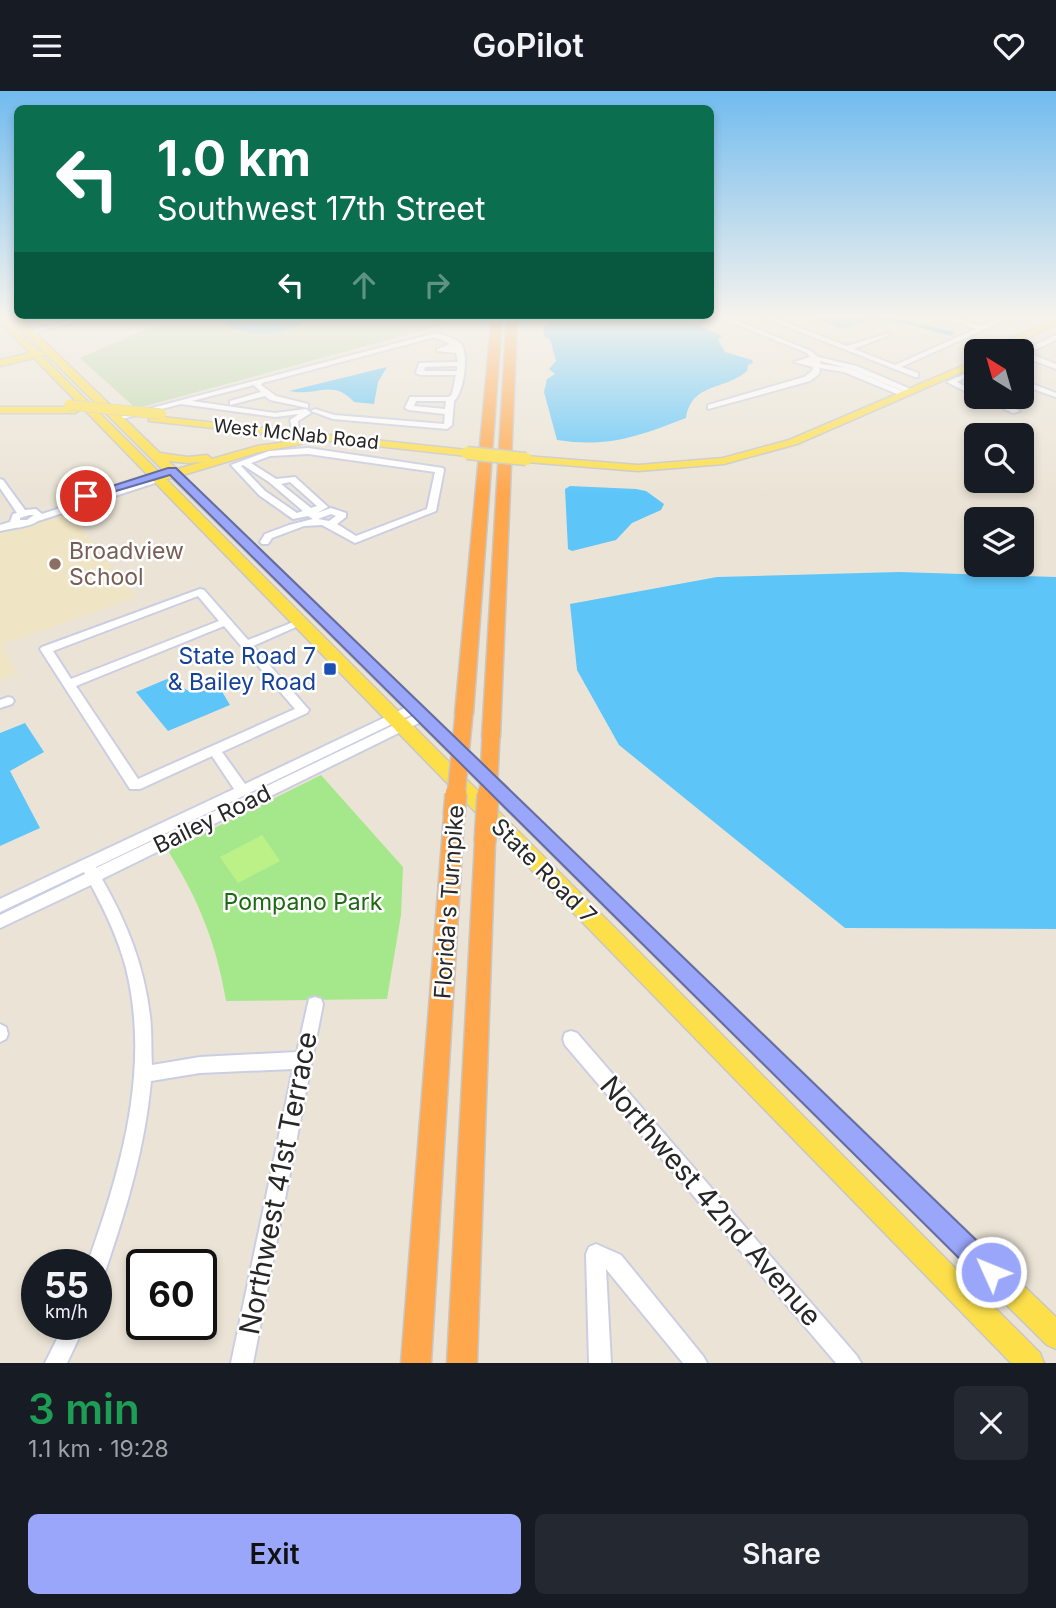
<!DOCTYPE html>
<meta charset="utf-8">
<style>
body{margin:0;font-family:Inter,sans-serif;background:#242831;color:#f1f3f6;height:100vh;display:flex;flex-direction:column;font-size:26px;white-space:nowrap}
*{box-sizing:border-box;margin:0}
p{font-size:23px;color:#9ea1a6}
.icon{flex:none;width:38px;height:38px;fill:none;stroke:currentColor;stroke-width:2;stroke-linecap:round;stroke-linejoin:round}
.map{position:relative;height:1272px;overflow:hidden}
.panel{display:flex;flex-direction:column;background:#171b24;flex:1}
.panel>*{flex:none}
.banner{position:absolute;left:14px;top:14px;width:700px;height:214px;border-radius:10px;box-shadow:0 4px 10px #0003;background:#0b6e4f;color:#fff;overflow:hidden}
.needle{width:46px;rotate:323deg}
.fabs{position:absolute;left:964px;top:248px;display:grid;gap:14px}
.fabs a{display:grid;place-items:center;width:70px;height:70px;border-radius:10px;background:#171b24;box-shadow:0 4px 10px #0003;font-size:35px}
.speed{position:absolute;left:21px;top:1158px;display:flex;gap:14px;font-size:35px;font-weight:700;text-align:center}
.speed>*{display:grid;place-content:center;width:91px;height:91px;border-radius:50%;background:#171b24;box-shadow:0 4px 10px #0003;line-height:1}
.speed small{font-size:18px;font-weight:400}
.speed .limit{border:4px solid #111;border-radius:10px;background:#fff;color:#111}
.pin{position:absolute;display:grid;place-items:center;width:60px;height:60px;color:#fff;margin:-30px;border:4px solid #fff;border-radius:50%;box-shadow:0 2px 7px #0007}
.me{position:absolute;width:77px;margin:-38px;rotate:314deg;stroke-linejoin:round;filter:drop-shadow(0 0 5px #0008)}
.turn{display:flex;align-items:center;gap:24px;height:147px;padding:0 28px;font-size:32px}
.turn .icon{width:91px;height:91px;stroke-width:2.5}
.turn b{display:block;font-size:49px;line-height:60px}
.lanes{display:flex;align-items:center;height:66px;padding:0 28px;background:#0003;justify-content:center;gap:35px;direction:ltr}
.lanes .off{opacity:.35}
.round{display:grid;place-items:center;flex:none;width:74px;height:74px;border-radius:10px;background:#242831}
.overview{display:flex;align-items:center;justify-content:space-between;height:119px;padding:0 28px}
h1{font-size:42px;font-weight:600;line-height:52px;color:#1e9e55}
.primary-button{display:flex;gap:14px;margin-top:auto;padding:14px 28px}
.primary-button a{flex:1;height:80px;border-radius:10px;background:#9aa6fa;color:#111;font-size:28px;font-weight:600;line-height:80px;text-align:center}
.primary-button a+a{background:#242831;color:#f1f3f6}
header{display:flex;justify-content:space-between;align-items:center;height:91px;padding:0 28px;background:#171b24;font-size:32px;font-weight:600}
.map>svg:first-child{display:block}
.education{fill:#efe4c3}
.green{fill:#a5e88c}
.cemetery{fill:#bed7ac}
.pitch{fill:#bcf187}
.water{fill:#5ec5f9}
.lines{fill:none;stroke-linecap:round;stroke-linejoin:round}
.minor-casing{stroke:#cbcee2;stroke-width:4}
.major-casing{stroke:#c7c7c7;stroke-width:3}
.highway-casing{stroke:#c7c7c7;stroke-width:3}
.minor{fill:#fff;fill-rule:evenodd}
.major{fill:#fddf4a;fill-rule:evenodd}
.highway{fill:#ffa74d;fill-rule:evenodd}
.major-bridge-far1-casing{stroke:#c7c7c7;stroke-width:11;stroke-linecap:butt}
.major-bridge-casing{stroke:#c7c7c7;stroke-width:15;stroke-linecap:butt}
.highway-bridge-far1-casing{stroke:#c7c7c7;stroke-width:20;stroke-linecap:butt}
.highway-bridge-casing{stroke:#c7c7c7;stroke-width:24;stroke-linecap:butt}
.major-bridge-far1{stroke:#fddf4a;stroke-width:10}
.major-bridge{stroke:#fddf4a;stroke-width:12}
.highway-bridge-far1{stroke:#ffa74d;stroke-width:17}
.highway-bridge{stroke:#ffa74d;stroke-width:21}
.route{fill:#9aa6fa;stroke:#646ca2;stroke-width:2}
.education-dot{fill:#8d6e63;stroke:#fff;stroke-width:2.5}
.transit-dot{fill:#1a4fb4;stroke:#fff;stroke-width:2.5}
.labels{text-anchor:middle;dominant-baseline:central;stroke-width:5;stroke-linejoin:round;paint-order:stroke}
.far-street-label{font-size:19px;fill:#272727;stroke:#fff}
.education-label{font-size:23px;fill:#785e54;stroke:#fff;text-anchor:start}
.transit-label{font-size:23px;fill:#164399;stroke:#fff;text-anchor:end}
.street-label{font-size:23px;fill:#272727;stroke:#fff}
.park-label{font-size:23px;fill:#1e6813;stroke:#fff}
.near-street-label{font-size:28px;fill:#272727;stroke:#fff}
</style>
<header><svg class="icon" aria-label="menu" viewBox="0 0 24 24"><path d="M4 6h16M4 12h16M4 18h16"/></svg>GoPilot<svg class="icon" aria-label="heart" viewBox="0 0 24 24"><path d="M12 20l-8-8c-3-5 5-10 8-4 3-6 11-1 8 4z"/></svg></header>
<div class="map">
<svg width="1056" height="1272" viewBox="0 0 1056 1272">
<rect width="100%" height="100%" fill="#ebe4d6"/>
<polygon class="education" points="67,420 136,506 2,554 18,583 0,589 0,441"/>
<path class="green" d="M321,684L403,776L401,824L387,908L226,910C217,854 198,807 168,760Z"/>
<polygon class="cemetery" points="177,225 467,225 468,227 142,316 133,315 80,267"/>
<polygon class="pitch" points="262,744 280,770 238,792 220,766"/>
<g class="water">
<path d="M234,225H297L300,233C276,247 255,243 230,237L225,230Z"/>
<path d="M547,225H678L722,245L718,249L725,261L752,269L753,272L748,274L747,280C724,300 692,291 686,327C639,345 609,357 557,349L544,301L547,288L555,283L549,278L556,270L550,248L545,246L543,237L548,232Z"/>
<polygon points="805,225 886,225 955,241 951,245 907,233 870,228 843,238"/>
<path d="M387,276L378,291L374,313L354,311C332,287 318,306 289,300Z"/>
<polygon points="570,395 636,398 646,400 664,413 661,419 632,432 616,449 572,460 568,458 565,398"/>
<polygon points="899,481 1056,486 1056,838 845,837 619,654 577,579 570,513 717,486"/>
<polygon points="167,588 189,600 221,599 230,614 168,640 136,601"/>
<polygon points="25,632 44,661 10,680 40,737 0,755 0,642"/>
</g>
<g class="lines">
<g class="minor-casing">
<g id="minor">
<polygon points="86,225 97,225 30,243 27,241"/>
<polygon points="716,225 725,225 811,260 818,266 857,275 915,300 908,302 852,278 820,270 820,273 849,277 909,303 902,305 844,281 820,277 819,283 810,290 708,318 708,314 804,286 812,280 813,276 794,271 810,266 807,262"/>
<polygon points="760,225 769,225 847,255 889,242 889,244 854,258 895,274 976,238 939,225 949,225 982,235 1005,225 1014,225 901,276 918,282 918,286 915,286"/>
<path d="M436,242C443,244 457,248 461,253C469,263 464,301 454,310L452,334L447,338L333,328L311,320L315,318L334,324L444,333L445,323L409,319L405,317L410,306H449L452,303L456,284H420L416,282L419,272L458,271L456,262L437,260V258L450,253L435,246L262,292L261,294L276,305L308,313V317L270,309L265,305L230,314V310L261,301L254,294L192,310L275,322L306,318L311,322L298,330L299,340H293L290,329L299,323L275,326L181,313L118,329L114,327ZM457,275V280H424L425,276ZM416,310H446L445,318L414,315Z"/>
<polygon points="1056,244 1056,249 1028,262 1056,273 1056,278 1022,265 1022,261 1012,261 997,254 1000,252 1022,260"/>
<polygon points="976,278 976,282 957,291 976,301 976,306 947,291"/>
<polygon points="1022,289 1056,302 1056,306 1022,294"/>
<polygon points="979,306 990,306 1020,320 1013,322"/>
<path d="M308,357L443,377L444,379L436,420L355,452L322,434L304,435L272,447L268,453H262L260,451L265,443L289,434L313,428L308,425L293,428L259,404L231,374L269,360ZM308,363L435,381L427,418L356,445L337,433L346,426V422L331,417L317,422L328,416L295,386L276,388L251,372L270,365ZM243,374L269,391L303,420L297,422L265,400L241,375ZM290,391L317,415L311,417L281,393ZM331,423L336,425L329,430L318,428Z"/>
<path d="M158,385L161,386V390L38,430C30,436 12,437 0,440V434L10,431L13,423L17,422L0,397V388L3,389L25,419L36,418L42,423ZM29,424H34L27,429H20V427Z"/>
<path d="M200,498L204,499L248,549L296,530L300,529L305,532L253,555L309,619L307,622L222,661L245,693L411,614H419L421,617L419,620L96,776V777L419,622H427L429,625L427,628L102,788C127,832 144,874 150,925C152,941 151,958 152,974L200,966L297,961L309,908L315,906L321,908L323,913L253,1272H231L293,978L200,982L151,990C145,1056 127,1116 106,1178L103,1185L96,1188V1174H87C121,1079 151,978 126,877C118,847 105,820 91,794L0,837V824L85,783L84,781L0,821V808L234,698L212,665L140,698H130L40,558L42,556ZM198,505L219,530L71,588L53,560ZM224,535L295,618L138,688L76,595Z"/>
<polygon points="8,606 12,607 14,610 12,613 0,617 0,609"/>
<polygon points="0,933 6,936 8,943 6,948 0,951"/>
<polygon points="571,940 577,942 857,1265 861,1272 836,1272 565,954 563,948 565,942"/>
<polygon points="596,1153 621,1164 703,1265 707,1272 683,1272 606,1178 611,1272 589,1272 586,1163 589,1156"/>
<polygon points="64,1234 85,1234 67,1272 45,1272"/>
</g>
</g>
<g class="major-casing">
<g id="major">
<path d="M0,225H3L38,260H43L9,225H18L160,362L188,366L207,364L212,368L257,355L301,349V353L259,361L183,384L1056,1226V1258L1047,1254L172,387L166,388L1040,1262L1044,1272H1011L34,267L0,275V269L30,262L0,232ZM46,263L166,382L162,384L42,265ZM168,370L188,372L203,371L177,378Z"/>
<polygon points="1056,228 1056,234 993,261 981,261"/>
<polygon points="976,269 976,275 797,353 724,373 638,380 526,371 521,368 526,365 638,374 723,367 789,349"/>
<polygon points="0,316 75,316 80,319 75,322 0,322"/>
<polygon points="153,325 467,359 472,362 467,365 149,330 149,326"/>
</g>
</g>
<g class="highway-casing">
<g id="highway">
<polygon points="492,225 502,225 473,623 464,629 455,623"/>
<polygon points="507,225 517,225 500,646 491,652 482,646"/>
<polygon points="454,718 461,720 464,725 431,1272 401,1272 444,725 447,720"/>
<polygon points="485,743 492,746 495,751 477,1272 447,1272 475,751 478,746"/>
</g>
</g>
<use href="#minor" class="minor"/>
<use href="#major" class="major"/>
<use href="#highway" class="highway"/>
<g class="major-bridge-far1-casing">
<polyline id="major-bridge-far1" points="69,314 161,323"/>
</g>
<g class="major-bridge-casing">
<polyline id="major-bridge" points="467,362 526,368"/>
</g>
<g class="highway-bridge-far1-casing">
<g id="highway-bridge-far1">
<polyline points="456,705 464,623"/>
<polyline points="488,705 491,646"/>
</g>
</g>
<g class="highway-bridge-casing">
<g id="highway-bridge">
<polyline points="454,725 456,703"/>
<polyline points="485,751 488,703"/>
</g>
</g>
<use href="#major-bridge-far1" class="major-bridge-far1"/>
<use href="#major-bridge" class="major-bridge"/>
<use href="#highway-bridge-far1" class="highway-bridge-far1"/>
<use href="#highway-bridge" class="highway-bridge"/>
</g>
<linearGradient id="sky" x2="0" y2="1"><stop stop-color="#71bbef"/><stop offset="0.56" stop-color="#f6f3ed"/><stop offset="1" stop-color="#f6f3ed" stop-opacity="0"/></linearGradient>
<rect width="1056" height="403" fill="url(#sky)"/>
<polygon class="route" points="168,377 176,377 1000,1172 1004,1181 1000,1190 991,1194 982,1190 170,384 86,409 81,405"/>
<circle class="education-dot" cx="55" cy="473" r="7"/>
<rect class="transit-dot" x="323" y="571" width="14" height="14" rx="3.5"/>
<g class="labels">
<g class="far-street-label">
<text transform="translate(296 343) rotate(6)">West McNab Road</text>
</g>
<g class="education-label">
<text x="69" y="460">Broadview<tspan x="69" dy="26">School</tspan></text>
</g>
<g class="transit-label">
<text x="316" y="565">State Road 7<tspan x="316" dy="26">&amp; Bailey Road</tspan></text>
</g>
<g class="street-label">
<text transform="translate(212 728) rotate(-26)">Bailey Road</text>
<text transform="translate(544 780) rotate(45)">State Road 7</text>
<text transform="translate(449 811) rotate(-86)">Florida's Turnpike</text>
</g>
<g class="park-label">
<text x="303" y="811">Pompano Park</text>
</g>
<g class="near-street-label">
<text transform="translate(278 1092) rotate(-79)">Northwest 41st Terrace</text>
<text transform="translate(711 1110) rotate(49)">Northwest 42nd Avenue</text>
</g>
</g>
</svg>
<div class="fabs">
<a><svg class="needle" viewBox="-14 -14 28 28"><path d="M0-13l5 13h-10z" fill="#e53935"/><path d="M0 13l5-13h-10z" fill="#9ea1a6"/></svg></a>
<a><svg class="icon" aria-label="search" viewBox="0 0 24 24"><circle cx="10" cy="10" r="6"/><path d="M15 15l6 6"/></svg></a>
<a><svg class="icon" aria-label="layers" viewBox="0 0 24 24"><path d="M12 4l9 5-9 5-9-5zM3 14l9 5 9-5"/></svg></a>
</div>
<div class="speed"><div>55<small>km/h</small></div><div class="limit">60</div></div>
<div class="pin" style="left:86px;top:405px;background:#d93025"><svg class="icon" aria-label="arrive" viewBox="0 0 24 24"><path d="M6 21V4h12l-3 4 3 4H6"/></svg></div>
<svg class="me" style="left:991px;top:1181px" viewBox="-20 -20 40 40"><circle r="17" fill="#9aa6fa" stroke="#fff" stroke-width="3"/><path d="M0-11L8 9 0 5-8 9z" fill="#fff"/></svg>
<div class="banner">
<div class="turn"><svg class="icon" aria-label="left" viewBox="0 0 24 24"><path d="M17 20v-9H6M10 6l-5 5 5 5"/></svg><div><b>1.0 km</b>Southwest 17th Street</div></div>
<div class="lanes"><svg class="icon" aria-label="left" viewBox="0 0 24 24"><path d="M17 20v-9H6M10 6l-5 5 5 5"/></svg><svg class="icon off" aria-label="ahead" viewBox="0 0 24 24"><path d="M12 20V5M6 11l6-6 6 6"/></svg><svg class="icon off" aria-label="right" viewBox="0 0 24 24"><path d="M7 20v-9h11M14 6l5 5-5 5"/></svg></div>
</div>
</div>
<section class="panel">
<div class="overview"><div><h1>3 min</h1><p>1.1 km · 19:28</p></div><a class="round"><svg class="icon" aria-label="close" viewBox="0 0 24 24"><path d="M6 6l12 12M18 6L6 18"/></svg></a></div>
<div class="primary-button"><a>Exit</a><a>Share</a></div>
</section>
